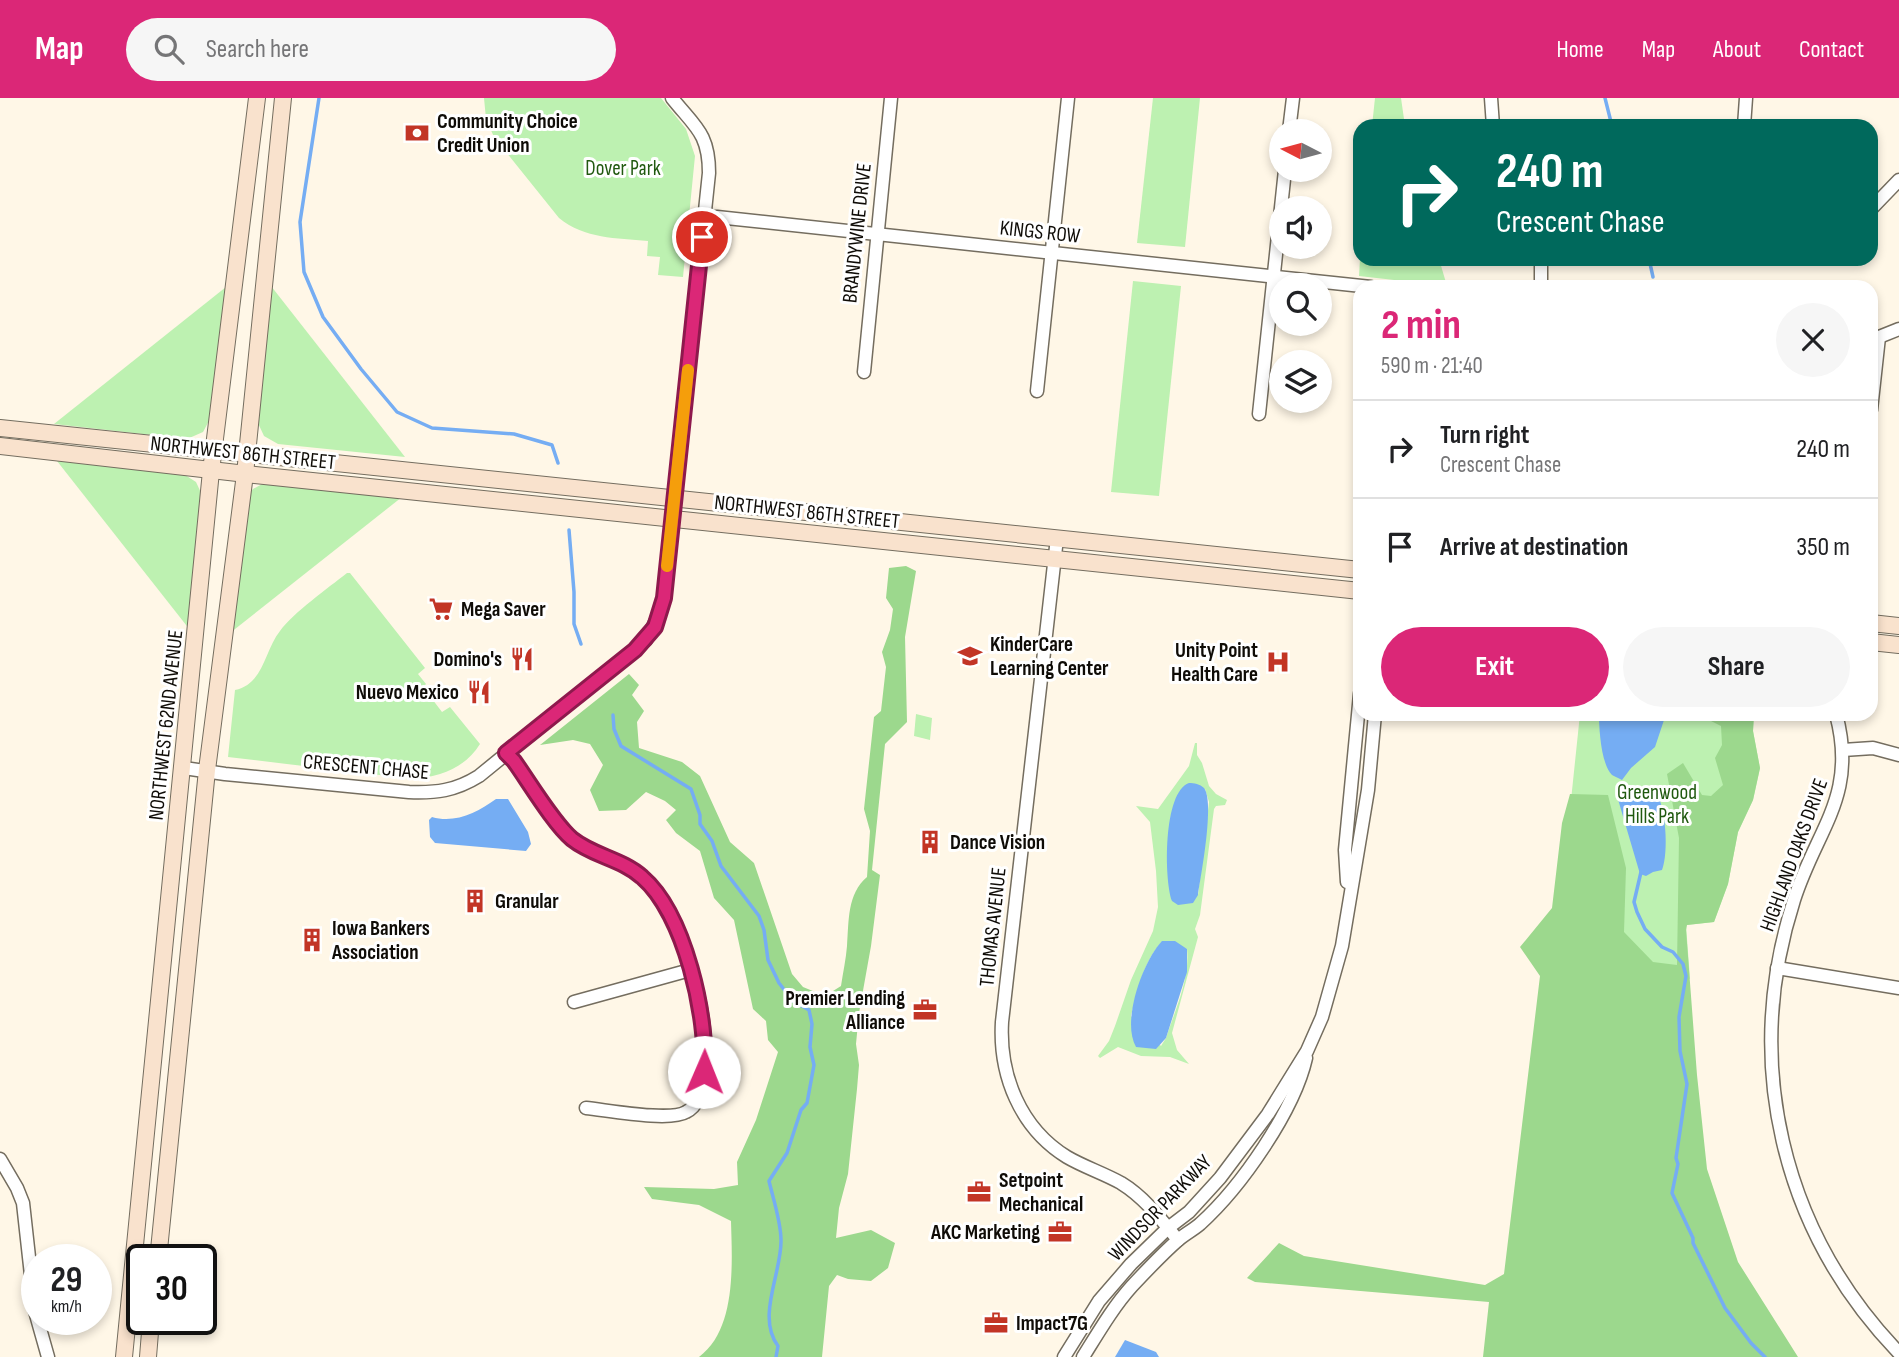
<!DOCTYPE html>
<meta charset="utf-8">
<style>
body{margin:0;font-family:"Sofia Sans Condensed",sans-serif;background:#f6f6f6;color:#202124;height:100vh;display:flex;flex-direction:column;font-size:26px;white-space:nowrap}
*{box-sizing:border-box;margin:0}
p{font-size:23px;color:#757577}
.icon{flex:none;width:38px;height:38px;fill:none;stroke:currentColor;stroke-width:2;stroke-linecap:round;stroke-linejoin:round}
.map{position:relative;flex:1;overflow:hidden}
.details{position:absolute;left:1353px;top:182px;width:525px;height:441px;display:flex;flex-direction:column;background:#fff;border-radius:21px;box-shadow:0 4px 10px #0003}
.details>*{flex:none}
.banner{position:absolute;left:1353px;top:21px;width:525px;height:147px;border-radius:21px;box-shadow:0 4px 10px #0003;background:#00695c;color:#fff;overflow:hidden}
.needle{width:46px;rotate:276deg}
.buttons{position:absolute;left:1269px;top:21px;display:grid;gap:14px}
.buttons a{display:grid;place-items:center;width:63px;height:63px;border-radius:50%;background:#fff;box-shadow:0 4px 10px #0003;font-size:35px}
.speed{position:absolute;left:21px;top:1146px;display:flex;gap:14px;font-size:35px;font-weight:700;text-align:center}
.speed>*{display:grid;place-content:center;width:91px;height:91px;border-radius:50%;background:#fff;box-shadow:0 4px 10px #0003;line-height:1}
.speed small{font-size:18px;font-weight:400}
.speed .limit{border:4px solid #111;border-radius:10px;background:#fff;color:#111}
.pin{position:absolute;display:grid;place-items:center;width:60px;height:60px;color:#fff;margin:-30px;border:4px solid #fff;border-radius:50%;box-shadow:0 2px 7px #0007}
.me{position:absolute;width:77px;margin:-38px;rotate:1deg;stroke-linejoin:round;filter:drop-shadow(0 0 5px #0008)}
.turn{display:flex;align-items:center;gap:24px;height:147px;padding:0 28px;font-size:32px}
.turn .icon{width:91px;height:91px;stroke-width:2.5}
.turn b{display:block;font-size:49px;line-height:60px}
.round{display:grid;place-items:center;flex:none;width:74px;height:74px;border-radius:37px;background:#f6f6f6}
.summary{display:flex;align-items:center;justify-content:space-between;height:119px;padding:0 28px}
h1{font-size:42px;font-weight:700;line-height:52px;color:#db2777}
.action{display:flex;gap:14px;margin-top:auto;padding:14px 28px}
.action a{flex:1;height:80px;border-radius:42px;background:#db2777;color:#fff;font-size:28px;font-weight:700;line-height:80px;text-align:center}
.action a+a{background:#f6f6f6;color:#202124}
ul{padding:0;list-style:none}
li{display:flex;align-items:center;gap:21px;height:98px;padding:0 28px;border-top:2px solid #e0e0e0}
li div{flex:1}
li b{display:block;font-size:26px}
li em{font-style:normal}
header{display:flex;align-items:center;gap:42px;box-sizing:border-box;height:98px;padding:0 35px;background:#db2777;color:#fff}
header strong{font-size:33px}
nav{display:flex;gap:38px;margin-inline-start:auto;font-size:24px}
.search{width:490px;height:63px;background:#f6f6f6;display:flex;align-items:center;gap:18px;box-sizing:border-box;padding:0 24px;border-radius:38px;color:#757577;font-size:26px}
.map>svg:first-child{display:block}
.green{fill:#bdf1b1;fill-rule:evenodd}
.forest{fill:#9cd88d}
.water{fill:#75adf3}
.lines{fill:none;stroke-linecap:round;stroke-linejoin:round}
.stream{stroke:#75adf3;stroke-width:3.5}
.street-casing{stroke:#746d5f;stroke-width:15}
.secondary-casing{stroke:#746d5f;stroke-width:18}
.street{stroke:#fff;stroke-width:12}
.secondary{stroke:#f9e2cd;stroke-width:16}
.route-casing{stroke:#8e194d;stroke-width:18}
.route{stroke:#db2777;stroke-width:12}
.slow{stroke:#f59e0b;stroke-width:12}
.labels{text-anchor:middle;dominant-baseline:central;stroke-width:6;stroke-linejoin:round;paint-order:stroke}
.poi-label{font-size:21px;font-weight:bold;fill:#0f0c07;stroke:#fff;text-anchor:start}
.park-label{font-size:21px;fill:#20590f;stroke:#fff}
.street-label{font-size:21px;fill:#0f0c07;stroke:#fff}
</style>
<header>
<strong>Map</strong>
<div class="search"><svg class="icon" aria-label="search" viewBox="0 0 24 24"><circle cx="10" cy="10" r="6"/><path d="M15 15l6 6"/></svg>Search here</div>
<nav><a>Home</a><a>Map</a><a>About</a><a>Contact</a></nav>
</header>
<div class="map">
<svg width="1899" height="1259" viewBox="0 0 1899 1259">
<rect width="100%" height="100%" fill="#fff7e7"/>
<g class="green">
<path d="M484,0H661L686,31L695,58L683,179L658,177L660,159L647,158L648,143C616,140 585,141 559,120L494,39L486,21Z"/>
<polygon points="1153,0 1200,0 1185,149 1137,145"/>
<polygon points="1375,0 1401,0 1405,28 1372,28"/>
<polygon points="1360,161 1439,161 1447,188 1359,178"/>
<polygon points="1133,183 1181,188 1159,398 1111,394"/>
<polygon points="271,188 405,359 278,346 264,338 257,323"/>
<polygon points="226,189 211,319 203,334 187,341 54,326"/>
<polygon points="57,363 182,375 196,384 202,397 190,532"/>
<polygon points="264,385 402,399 230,535 248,397 253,391"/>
<path d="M347,475H350L425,570L418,576L426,586L423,589L442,614L450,609L480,646C465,670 440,679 413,681L228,659L235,592C264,586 264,553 280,533C293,515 328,490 347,475Z"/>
<polygon points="916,616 932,620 930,642 914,638"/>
<polygon points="1580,616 1754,616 1753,633 1760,670 1753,702 1738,734 1728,786 1714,824 1686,827 1690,881 1556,846"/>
<path d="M1195,645H1197V657L1202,665L1209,688L1216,696L1227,702L1225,707L1216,708L1214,711L1200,817L1195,831L1198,839L1172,935L1177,952L1189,966L1170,959L1141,958L1118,949L1100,960L1098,958L1109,943L1115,928L1131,882L1153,833L1158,809L1156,773L1150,724L1136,708L1158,711L1189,668ZM1205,691L1209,704L1198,797L1167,760L1171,717ZM1163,843L1187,851C1190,881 1175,912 1166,940L1161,948L1131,918C1138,892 1143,863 1163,843Z"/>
</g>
<g class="forest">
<path d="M906,468L916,473L905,539L907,624L885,646L872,772L880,777L871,848L859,915L856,946L859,967L857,991L848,1076L839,1110L836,1140L871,1132L895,1145L888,1170L871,1183L848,1181L837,1177L829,1188L822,1259H699C737,1231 732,1164 731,1123L699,1107L652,1101L644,1089L714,1091L738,1087L737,1064L756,1022L778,954L768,942L766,923L753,911L734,822L714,800L700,753L676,735L666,722L676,712L665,703L646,694L626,712L599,713L590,692L603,667L590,646L573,642L540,647L629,576L639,587L632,597L644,613L637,624L639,650L682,664L700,678L730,744L754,765L792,876L803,889L825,898L841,888C843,874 846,861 847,848C849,823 847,796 867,779L870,733L864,711L874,619L881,613L886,569L882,554L890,532L893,511L886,500L889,470Z"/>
<polygon points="1707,616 1754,616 1753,633 1760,670 1753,702 1738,734 1728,786 1714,824 1687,827 1686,832 1697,977 1707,1071 1738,1164 1798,1259 1483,1259 1489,1204 1255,1184 1247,1180 1279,1145 1304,1158 1485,1187 1504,1176 1540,878 1520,849 1552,810 1562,725 1570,696 1608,697 1626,770 1624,834 1653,864 1677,867 1679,740 1667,676 1683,665 1702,697 1711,698 1723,687 1715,660 1722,647 1721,628 1711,623"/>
</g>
<g class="water">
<path d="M1599,616H1666L1655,649L1631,670L1622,682C1619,680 1615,679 1612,677C1601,666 1599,631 1599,616Z"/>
<path d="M1189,685C1194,685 1200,686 1204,690C1215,704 1201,778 1198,797L1193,805L1178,807L1172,803C1164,781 1163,694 1189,685Z"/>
<path d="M1624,688L1634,694L1655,693C1666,706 1669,755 1662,772L1653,774L1646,778L1640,776L1617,698Z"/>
<path d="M496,701H508L528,734L531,746L526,753L435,745L430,739L429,722L432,719C455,726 478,714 496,701Z"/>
<path d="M1162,843H1175L1187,851V874L1166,940L1156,951L1136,949C1121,923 1143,863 1162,843Z"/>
<polygon points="1125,1242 1156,1254 1159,1259 1115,1259"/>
</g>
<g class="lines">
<g class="stream">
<polyline points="319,0 300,124 304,174 323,219 361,271 397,314 432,330 514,336 552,347 558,365"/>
<polyline points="1605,0 1612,28"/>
<polyline points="1649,161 1653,179"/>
<polyline points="569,432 574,494 574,526 581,546"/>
<path d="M613,617L614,631L621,648L691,691L700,717V726L712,743L721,768L759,818L764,832L768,862L779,885L793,903L809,912L812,926L810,949L814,967L807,1005L801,1012L787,1055L769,1083C773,1100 781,1124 781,1142C782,1174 756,1219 778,1248L776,1259"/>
<polyline points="1641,774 1634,804 1637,814 1645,831 1662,849 1673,854 1683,866 1686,878 1679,919 1680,953 1687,986 1676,1060 1678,1066 1672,1095 1693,1140 1693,1145 1725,1210 1751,1245 1765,1259"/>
</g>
<g class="street-casing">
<g id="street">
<polyline points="1491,0 1493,28"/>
<polyline points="1744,28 1746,0"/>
<polyline points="1289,33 1293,0"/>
<polyline points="1871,111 1899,82"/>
<polyline points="704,121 717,119 1371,189"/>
<polyline points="1541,189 1541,161"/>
<polyline points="1871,240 1879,239 1899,231"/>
<polyline points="864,274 891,0"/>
<polyline points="1037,293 1068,0"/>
<polyline points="1871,312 1879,239"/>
<polyline points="1259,316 1285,72"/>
<path d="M1057,440L1002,924C999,977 1020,1030 1067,1059C1084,1069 1103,1075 1121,1085C1144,1099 1161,1121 1178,1142"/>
<path d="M1836,616C1858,698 1817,730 1794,802C1742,964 1781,1132 1899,1255"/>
<polyline points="1843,652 1873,650 1899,657"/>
<path d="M506,655L514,663C529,684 554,725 572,740C596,761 632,763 653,790C687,835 713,927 703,983C701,995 698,1008 686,1014C670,1024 607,1012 586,1010"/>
<path d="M184,670L225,676L409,694C436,695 455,693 479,678L646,542L660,515L664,500L709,75C709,35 695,29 672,0"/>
<polyline points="1347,784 1345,752 1360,596"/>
<polyline points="1777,870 1899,890"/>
<polyline points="574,904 690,872"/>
<polyline points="0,1061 17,1090 23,1105 35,1213 48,1259"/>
<polyline points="1064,1259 1099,1203 1131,1166 1168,1130 1189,1114 1220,1080 1268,1016 1307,953 1322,919 1342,848 1368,692 1375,616"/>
<path d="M1083,1259C1098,1235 1113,1209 1132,1188C1147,1172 1162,1156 1178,1142C1185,1136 1193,1132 1200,1126C1241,1089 1294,1013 1306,960"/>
</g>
</g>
<g class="secondary-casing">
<g id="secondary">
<polyline points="0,330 1360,472"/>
<polyline points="0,348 255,377 1360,493"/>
<polyline points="1871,525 1899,528"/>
<polyline points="1871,544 1899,547"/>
<polyline points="158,1162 207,672 245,376 283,0"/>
<polyline points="124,1259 211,373 257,0"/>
<polyline points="148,1259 151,1222"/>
</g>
</g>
<use href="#street" class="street"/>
<use href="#secondary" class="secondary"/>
</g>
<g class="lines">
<g class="route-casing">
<path id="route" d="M702,139L664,500L655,529L635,552L506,655L514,663C529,684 554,726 572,741C593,758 622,761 642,779C685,816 708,920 704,974"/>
</g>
<use href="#route" class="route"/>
<polyline class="slow" points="667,468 688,272"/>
</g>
<defs>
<g id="bank-bare" transform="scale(1.89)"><path d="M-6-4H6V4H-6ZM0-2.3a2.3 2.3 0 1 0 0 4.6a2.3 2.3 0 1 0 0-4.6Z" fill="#c23526" stroke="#fff" stroke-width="2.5" paint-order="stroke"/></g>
<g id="supermarket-bare" transform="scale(1.89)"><path d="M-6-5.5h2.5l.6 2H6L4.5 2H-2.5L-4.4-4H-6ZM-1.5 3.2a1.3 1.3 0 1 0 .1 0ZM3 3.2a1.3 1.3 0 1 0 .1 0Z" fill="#c23526" stroke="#fff" stroke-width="2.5" paint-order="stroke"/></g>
<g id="school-bare" transform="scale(1.89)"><path d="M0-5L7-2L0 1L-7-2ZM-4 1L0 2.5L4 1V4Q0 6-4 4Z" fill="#c23526" stroke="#fff" stroke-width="2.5" paint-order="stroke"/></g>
<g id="restaurant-bare" transform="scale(1.89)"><path d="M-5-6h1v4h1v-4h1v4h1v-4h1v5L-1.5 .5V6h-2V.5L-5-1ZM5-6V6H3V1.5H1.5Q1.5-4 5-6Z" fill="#c23526" stroke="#fff" stroke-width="2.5" paint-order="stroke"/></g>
<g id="hospital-bare" transform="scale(1.89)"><path d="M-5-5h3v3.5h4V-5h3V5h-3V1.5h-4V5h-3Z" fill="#c23526" stroke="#fff" stroke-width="2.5" paint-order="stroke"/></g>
<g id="building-bare" transform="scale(1.89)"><path d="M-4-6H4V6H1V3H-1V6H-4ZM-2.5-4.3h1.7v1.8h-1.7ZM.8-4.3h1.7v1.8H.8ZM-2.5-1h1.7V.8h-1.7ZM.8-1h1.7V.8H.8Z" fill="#c23526" stroke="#fff" stroke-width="2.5" paint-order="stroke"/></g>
<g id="office-bare" transform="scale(1.89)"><path d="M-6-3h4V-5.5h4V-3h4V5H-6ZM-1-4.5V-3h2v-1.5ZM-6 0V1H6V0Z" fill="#c23526" stroke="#fff" stroke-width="2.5" paint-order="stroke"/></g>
</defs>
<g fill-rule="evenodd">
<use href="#bank-bare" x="417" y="35"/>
<use href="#supermarket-bare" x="441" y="511"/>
<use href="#school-bare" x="970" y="558"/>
<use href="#restaurant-bare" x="522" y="561"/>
<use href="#hospital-bare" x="1278" y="564"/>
<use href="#restaurant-bare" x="479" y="594"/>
<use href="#building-bare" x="930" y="744"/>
<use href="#building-bare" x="475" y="803"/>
<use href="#building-bare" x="312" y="842"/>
<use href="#office-bare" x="925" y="912"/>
<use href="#office-bare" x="979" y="1094"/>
<use href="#office-bare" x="1060" y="1134"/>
<use href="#office-bare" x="996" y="1225"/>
</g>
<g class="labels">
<g class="poi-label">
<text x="437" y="23">Community Choice<tspan x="437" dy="24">Credit Union</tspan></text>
<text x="461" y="511">Mega Saver</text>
<text x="990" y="546">KinderCare<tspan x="990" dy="24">Learning Center</tspan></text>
<text x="1258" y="552" text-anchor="end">Unity Point<tspan x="1258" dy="24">Health Care</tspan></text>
<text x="502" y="561" text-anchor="end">Domino's</text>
<text x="459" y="594" text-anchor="end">Nuevo Mexico</text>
<text x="950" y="744">Dance Vision</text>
<text x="495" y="803">Granular</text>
<text x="332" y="830">Iowa Bankers<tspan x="332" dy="24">Association</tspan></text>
<text x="905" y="900" text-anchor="end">Premier Lending<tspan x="905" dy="24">Alliance</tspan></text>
<text x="999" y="1082">Setpoint<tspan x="999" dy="24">Mechanical</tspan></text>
<text x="1040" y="1134" text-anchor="end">AKC Marketing</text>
<text x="1016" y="1225">Impact7G</text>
</g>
<g class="park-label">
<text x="623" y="70">Dover Park</text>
<text x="1657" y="694">Greenwood<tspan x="1657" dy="24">Hills Park</tspan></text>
</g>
<g class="street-label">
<text transform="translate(1040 134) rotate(6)">KINGS ROW</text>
<text transform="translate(857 135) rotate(-84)">BRANDYWINE DRIVE</text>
<text transform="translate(243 355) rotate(6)">NORTHWEST 86TH STREET</text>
<text transform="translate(807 414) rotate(6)">NORTHWEST 86TH STREET</text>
<text transform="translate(166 627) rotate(-84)">NORTHWEST 62ND AVENUE</text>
<text transform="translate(366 669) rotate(5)">CRESCENT CHASE</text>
<text transform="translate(1794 757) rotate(-70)">HIGHLAND OAKS DRIVE</text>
<text transform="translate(993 829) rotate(-84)">THOMAS AVENUE</text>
<text transform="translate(1160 1110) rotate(-46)">WINDSOR PARKWAY</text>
</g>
</g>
</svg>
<div class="buttons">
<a><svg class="needle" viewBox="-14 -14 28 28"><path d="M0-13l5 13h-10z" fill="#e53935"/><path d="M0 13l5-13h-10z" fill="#757577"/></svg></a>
<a><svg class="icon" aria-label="sound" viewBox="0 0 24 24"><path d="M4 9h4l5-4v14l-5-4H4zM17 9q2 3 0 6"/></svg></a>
<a><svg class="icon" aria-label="search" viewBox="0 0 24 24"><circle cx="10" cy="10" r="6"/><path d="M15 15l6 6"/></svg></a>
<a><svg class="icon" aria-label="layers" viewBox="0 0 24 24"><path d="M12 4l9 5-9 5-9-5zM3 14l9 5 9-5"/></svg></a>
</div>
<div class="speed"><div>29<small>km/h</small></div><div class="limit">30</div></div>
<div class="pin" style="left:702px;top:139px;background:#d93025"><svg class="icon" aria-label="arrive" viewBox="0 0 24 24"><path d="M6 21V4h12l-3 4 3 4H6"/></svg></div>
<svg class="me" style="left:704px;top:974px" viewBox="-20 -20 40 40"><circle r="19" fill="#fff"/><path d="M0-13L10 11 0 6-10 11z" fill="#db2777"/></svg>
<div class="banner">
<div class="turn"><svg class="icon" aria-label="right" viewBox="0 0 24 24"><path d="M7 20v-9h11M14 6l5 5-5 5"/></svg><div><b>240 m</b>Crescent Chase</div></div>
</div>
<section class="details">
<div class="summary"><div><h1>2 min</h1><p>590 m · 21:40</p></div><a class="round"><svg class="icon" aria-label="close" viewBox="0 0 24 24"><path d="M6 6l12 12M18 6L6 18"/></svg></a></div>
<ul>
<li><svg class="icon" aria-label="right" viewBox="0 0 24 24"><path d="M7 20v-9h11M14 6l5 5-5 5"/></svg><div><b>Turn right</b><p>Crescent Chase</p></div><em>240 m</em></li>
<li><svg class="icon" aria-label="arrive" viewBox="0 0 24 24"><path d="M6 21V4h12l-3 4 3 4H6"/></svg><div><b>Arrive at destination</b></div><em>350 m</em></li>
</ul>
<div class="action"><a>Exit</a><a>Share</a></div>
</section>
</div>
